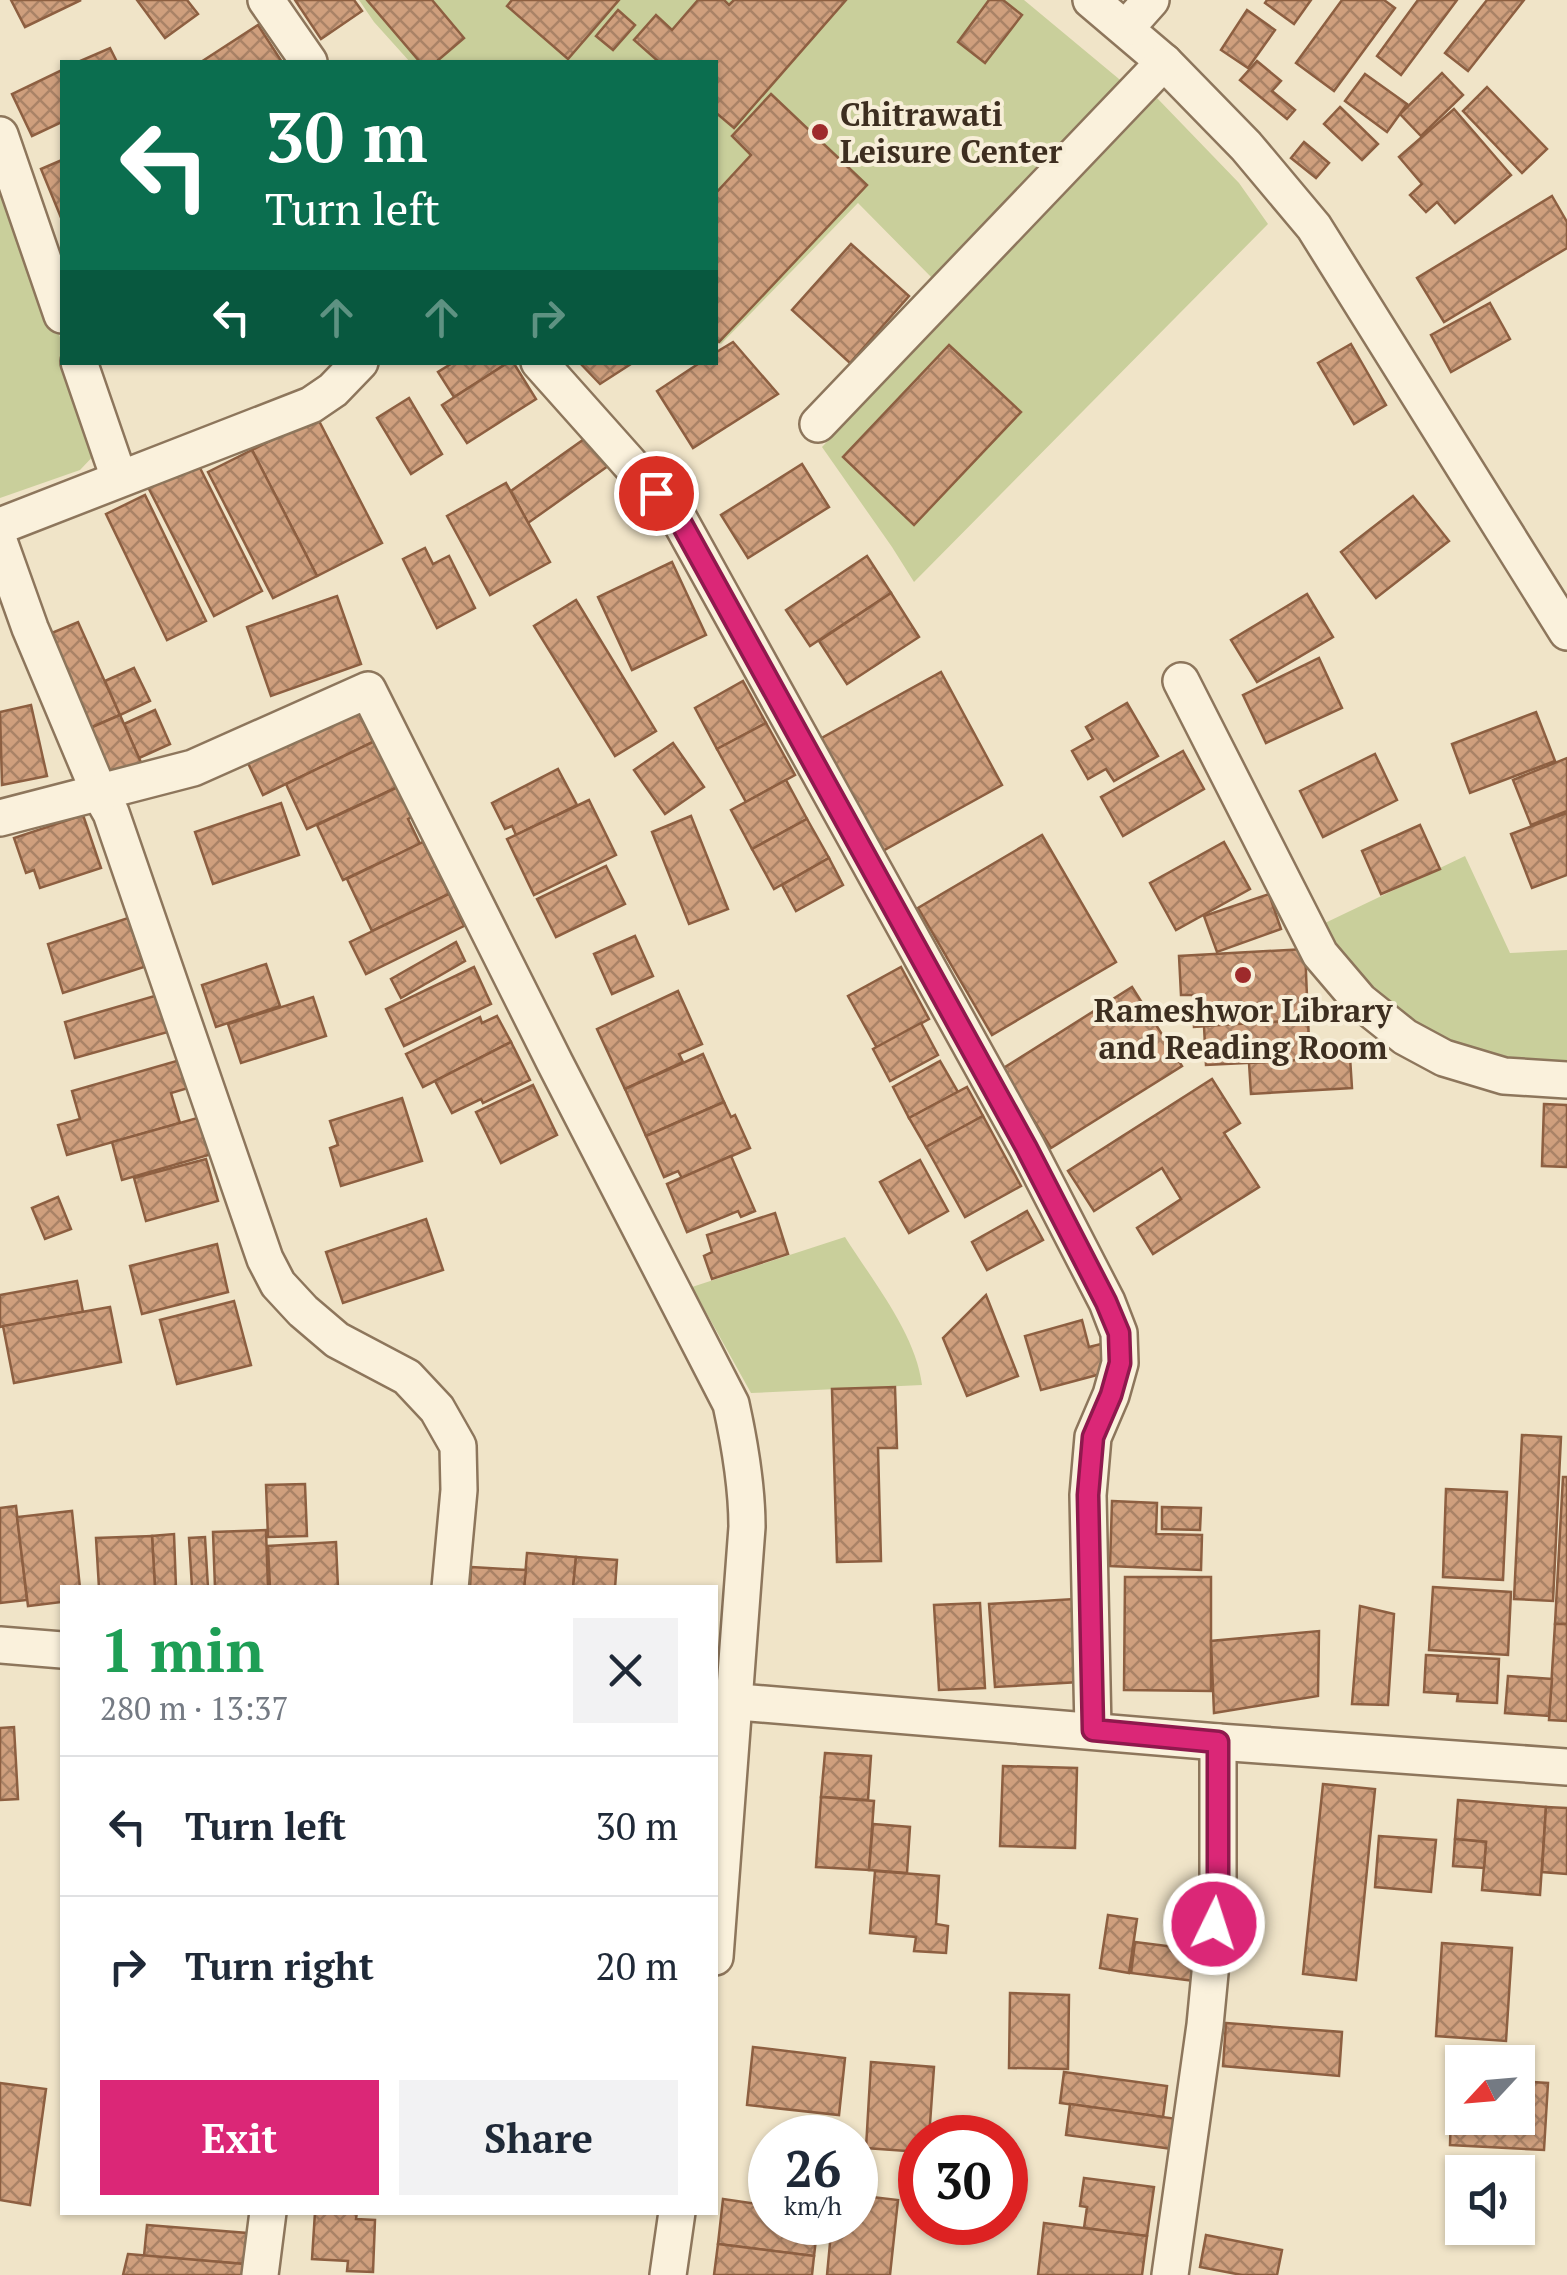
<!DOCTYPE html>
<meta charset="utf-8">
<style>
body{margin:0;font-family:"PT Serif",serif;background:#f2f2f3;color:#1f2937;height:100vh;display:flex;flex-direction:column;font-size:38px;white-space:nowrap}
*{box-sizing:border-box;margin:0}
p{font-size:32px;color:#747a83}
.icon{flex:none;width:55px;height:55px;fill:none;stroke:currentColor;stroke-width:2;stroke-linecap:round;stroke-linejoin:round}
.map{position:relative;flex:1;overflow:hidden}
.sheet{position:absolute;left:60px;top:1585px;width:658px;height:630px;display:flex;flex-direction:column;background:#fff;border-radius:0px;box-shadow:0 2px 8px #0004}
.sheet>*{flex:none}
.guide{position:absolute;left:60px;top:60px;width:658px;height:305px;border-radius:0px;box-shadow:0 2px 8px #0004;background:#0b6e4f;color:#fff;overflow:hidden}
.needle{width:65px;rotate:244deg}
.fabs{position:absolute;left:1445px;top:2045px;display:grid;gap:20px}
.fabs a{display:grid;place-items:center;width:90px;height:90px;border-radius:0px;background:#fff;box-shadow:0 2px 8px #0004;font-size:50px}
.speed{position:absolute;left:748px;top:2115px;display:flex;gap:20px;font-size:50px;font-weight:700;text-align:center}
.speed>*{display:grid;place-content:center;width:130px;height:130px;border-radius:50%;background:#fff;box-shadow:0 2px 8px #0004;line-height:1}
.speed small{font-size:25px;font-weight:400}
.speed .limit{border:15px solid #d22;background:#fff;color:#111}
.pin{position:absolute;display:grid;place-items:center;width:85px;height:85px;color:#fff;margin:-42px;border:5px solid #fff;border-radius:50%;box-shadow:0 2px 10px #0007}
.me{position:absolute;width:110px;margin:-55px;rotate:4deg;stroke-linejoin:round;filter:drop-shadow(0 0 8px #0008)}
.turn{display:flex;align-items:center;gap:35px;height:210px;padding:0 40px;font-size:45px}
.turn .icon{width:130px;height:130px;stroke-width:2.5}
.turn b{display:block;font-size:70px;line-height:85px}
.lanes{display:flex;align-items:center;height:95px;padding:0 40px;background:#0003;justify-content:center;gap:50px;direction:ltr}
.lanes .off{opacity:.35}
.round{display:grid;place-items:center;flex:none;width:105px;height:105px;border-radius:0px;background:#f2f2f3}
.headline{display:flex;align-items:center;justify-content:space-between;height:170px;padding:0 40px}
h1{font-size:60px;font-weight:600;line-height:75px;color:#1e9e55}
.primary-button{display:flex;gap:20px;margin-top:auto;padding:20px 40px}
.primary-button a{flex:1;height:115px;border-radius:0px;background:#db2777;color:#fff;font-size:40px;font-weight:600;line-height:115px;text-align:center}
.primary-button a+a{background:#f2f2f3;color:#1f2937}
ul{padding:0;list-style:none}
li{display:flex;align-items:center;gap:30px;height:140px;padding:0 40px;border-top:2px solid #e0e1e3}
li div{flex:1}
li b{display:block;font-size:38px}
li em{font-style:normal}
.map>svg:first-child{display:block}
.green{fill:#c9cf9b}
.building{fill:url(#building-cross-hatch);stroke:#8d5f41;stroke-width:2.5}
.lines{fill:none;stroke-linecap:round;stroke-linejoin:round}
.street-casing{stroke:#8d765c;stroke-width:40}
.street{stroke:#faf1dc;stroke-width:35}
.route-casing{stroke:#8e194d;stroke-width:25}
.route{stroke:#db2777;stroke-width:18}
.poi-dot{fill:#9e2a2b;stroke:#f7eed8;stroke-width:4}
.labels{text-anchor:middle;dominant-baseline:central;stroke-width:8;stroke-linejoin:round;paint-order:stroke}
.poi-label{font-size:32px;font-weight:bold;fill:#3d2e20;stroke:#f7eed8;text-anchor:start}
</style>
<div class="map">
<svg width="1567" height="2275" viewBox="0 0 1567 2275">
<defs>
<pattern id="building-cross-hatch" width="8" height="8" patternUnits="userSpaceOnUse" patternTransform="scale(2.5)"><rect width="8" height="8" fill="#cf9f7d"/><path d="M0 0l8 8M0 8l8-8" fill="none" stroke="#a98266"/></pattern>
</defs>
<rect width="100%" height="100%" fill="#f0e4c8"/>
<g class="green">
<polygon points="359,0 1024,0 1125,84 935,281 858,203 721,344 715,339 715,62 410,62 374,22"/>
<polygon points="1157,98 1239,183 1268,224 914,582 892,547 822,447"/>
<polygon points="0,172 62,343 62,362 98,451 80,470 0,498"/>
<path d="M1465,856L1510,953L1567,950V1070C1512,1065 1420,1039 1379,999C1356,976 1339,952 1325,923Z"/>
<path d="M845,1237C872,1280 916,1334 922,1385L751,1393L692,1287Z"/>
</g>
<g class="building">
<polygon points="11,0 81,0 25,27"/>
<polygon points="137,0 187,0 198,14 165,38"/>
<polygon points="295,0 354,0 362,11 321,39"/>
<polygon points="367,0 432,0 464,38 436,62 420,62"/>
<polygon points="512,0 619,0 568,59 507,6"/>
<polygon points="698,0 724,0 729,5 734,0 846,0 734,128 715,112 715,62 659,62 634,40 656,15 672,30"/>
<polygon points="989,0 1003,0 1022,15 985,63 958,42"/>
<polygon points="1267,0 1311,0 1294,24 1265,3"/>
<polygon points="1342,0 1384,0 1395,8 1334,91 1296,63"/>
<polygon points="1418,0 1457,0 1401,75 1377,56"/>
<polygon points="1487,0 1524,0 1468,71 1445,53"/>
<polygon points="618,10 635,25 613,50 596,36"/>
<polygon points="1247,10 1275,30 1248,68 1221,50"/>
<polygon points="258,25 282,62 201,62"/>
<polygon points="110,48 117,62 78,62"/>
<polygon points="1257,61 1281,81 1272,91 1295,110 1287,119 1240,80"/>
<polygon points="62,70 62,122 32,136 12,94"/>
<polygon points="1442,73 1463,95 1421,136 1400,114"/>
<polygon points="1365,74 1407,104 1387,132 1345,101"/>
<polygon points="1487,87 1547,149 1522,173 1463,111"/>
<polygon points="771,94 867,185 719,342 715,338 715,194 751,155 732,136"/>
<polygon points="1340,107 1378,144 1362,160 1324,124"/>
<polygon points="1454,109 1511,175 1455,223 1437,202 1426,212 1410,195 1422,184 1399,157"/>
<polygon points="1304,142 1329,163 1316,178 1291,158"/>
<polygon points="62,160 62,220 41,169"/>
<polygon points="1552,196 1567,222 1567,248 1444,322 1417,278"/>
<polygon points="851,244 909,296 850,363 792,310"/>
<polygon points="1490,303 1510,339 1451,372 1431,335"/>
<polygon points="733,342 778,394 693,448 657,391 701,362 715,362 715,353"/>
<polygon points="1351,344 1386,405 1354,424 1318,363"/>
<polygon points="949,345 1021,412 914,525 843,457"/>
<polygon points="454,362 509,362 454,397 438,372"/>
<polygon points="509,362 513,362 536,399 467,443 442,405"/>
<polygon points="579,362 634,362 600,384"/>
<polygon points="409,398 442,454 411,474 377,418"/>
<polygon points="317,417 382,543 317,576 252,450"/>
<polygon points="587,437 608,466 528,523 511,491"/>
<polygon points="252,450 317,576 273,598 208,472"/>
<polygon points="197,462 262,591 214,616 148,487"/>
<polygon points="802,464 829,507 748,558 721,515"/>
<polygon points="506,483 550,562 490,595 447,516"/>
<polygon points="145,495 206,621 167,640 106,514"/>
<polygon points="1413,496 1449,541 1376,598 1341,552"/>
<polygon points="425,548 433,564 449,556 475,608 437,628 403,559"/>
<polygon points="867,556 891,593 810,646 786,610"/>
<polygon points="672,562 706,635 632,670 598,597"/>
<polygon points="891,593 919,637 847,684 819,641"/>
<polygon points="1307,594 1333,637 1257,682 1231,640"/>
<polygon points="337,596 361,664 271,696 247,627"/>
<polygon points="576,600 656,731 615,756 534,626"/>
<polygon points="78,622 120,715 90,728 47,635"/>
<polygon points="1319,658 1342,708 1266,743 1243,695"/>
<polygon points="134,668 150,701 120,715 105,681"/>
<polygon points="941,672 1002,785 879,853 818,740"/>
<polygon points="743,681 766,723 717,749 695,708"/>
<polygon points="1127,703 1158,756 1114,781 1106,769 1088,779 1072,751 1093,739 1086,727"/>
<polygon points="31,705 47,776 2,785 0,712"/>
<polygon points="155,710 170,744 139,758 124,724"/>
<polygon points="357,710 373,742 263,795 248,763"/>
<polygon points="1536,712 1555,761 1470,793 1452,744"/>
<polygon points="120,715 143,767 113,781 90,728"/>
<polygon points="766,723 795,775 746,802 717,749"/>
<polygon points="379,739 400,786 307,829 286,784"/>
<polygon points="673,743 704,787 665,814 634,770"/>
<polygon points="1183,751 1204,789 1123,836 1101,797"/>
<polygon points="1375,754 1397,800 1323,837 1300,791"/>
<polygon points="1567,758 1567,811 1531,825 1513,780"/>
<polygon points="558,769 577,805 516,835 512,826 505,829 492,803"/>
<polygon points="786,780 807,819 752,849 731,810"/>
<polygon points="400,786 415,815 408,819 420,844 343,880 317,825"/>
<polygon points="589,800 616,855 534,895 507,839"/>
<polygon points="281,803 299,855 213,884 195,832"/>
<polygon points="1567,813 1567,875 1532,888 1511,834"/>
<polygon points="83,815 101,868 40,888 34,870 26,873 14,838"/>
<polygon points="691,816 728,909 689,924 652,832"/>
<polygon points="807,819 829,858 774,889 752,849"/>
<polygon points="1420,825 1440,869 1381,894 1362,851"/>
<polygon points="1042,835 1116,962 992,1035 918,908"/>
<polygon points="423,842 449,894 372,931 347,879"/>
<polygon points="1224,842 1250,889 1176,930 1150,883"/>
<polygon points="829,858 843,885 796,911 782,885"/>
<polygon points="606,866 625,904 556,937 537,899"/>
<polygon points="449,894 464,926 366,974 350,942"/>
<polygon points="1269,894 1281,929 1217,952 1204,916"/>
<polygon points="128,918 144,967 63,993 48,944"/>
<polygon points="635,936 653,976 612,994 594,954"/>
<polygon points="456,942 465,961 401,998 391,979"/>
<polygon points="1305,949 1308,1020 1194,1027 1193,995 1181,995 1179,956"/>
<polygon points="266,964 280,1006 216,1027 202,985"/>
<polygon points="474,967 491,1004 404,1046 386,1009"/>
<polygon points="901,967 929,1019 877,1048 848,996"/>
<polygon points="1132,987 1182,1066 1051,1148 1002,1069"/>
<polygon points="678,991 702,1044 679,1054 683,1062 625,1089 597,1029"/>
<polygon points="158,995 168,1032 75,1058 65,1022"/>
<polygon points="313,997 326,1036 241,1063 228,1024"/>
<polygon points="497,1016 511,1042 423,1087 406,1054 480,1017 482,1023"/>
<polygon points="1308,1020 1310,1060 1206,1065 1204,1026"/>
<polygon points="921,1023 938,1055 890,1081 873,1049"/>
<polygon points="511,1042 530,1080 483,1103 481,1099 452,1113 435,1081"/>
<polygon points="703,1054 724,1102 646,1136 625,1089"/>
<polygon points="1350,1057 1352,1088 1251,1094 1249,1063"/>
<polygon points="187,1058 195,1086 171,1093 180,1123 67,1155 58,1125 80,1119 72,1091"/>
<polygon points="940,1061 958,1092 909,1118 893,1087"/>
<polygon points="1212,1079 1240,1123 1224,1133 1259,1187 1153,1254 1137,1228 1181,1199 1162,1168 1094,1211 1068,1171"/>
<polygon points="533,1085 557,1135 501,1163 476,1112"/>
<polygon points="967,1087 983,1116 926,1147 909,1118"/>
<polygon points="402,1098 422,1161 341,1186 330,1148 338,1145 330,1121"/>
<polygon points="724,1102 731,1117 735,1115 750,1148 682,1178 678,1171 664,1177 646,1136"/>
<polygon points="1544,1104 1567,1105 1567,1167 1542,1166"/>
<polygon points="208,1115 219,1152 122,1180 112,1142"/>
<polygon points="983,1116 1021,1186 965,1217 926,1147"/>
<polygon points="731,1156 755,1211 741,1217 738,1211 687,1232 667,1184"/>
<polygon points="206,1159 218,1201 146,1221 134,1178"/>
<polygon points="920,1160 948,1211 909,1233 880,1182"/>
<polygon points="58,1197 71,1229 45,1239 32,1208"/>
<polygon points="1027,1211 1043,1240 987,1270 972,1242"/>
<polygon points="775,1213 788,1254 712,1279 704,1256 712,1252 707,1235"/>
<polygon points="426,1219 443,1270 343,1303 326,1252"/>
<polygon points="217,1244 228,1292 142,1314 130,1266"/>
<polygon points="77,1281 83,1312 0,1327 0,1295"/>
<polygon points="986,1295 1018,1376 967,1396 943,1338"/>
<polygon points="234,1301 251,1365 177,1384 160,1320"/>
<polygon points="110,1307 121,1362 14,1383 3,1326"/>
<polygon points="1082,1320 1089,1347 1101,1344 1108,1372 1041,1390 1025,1336"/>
<polygon points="895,1387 897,1448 878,1448 881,1561 837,1562 832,1389"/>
<polygon points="1522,1435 1561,1437 1553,1601 1514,1599"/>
<polygon points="1563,1477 1567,1477 1567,1624 1555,1624"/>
<polygon points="305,1484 307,1536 268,1537 266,1485"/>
<polygon points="1446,1489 1507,1492 1503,1580 1443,1577"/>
<polygon points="1112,1501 1157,1503 1156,1534 1202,1535 1201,1570 1110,1566"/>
<polygon points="16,1506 27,1600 0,1603 0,1508"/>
<polygon points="1162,1507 1201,1508 1200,1530 1162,1529"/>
<polygon points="72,1511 80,1588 62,1588 62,1602 28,1606 17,1517"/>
<polygon points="266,1530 268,1588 215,1588 213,1532"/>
<polygon points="174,1534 176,1588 155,1588 152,1536"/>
<polygon points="152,1536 155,1588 99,1588 96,1538"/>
<polygon points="205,1537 208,1588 192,1588 189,1538"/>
<polygon points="336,1542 338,1588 270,1588 268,1546"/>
<polygon points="527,1553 576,1557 573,1588 524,1588"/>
<polygon points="576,1557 617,1560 615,1588 573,1588"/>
<polygon points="471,1567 526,1570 524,1588 470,1588"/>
<polygon points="1125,1577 1211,1577 1211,1691 1124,1690"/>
<polygon points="1433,1587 1511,1592 1508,1655 1429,1650"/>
<polygon points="1074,1599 1079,1682 995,1687 989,1604"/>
<polygon points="980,1603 985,1688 939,1690 934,1605"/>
<polygon points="1360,1606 1394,1614 1388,1705 1352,1704"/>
<polygon points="1555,1624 1567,1624 1567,1721 1549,1720"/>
<polygon points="1319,1631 1318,1696 1214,1713 1211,1641"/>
<polygon points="1426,1655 1499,1659 1497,1703 1457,1701 1458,1694 1424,1692"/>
<polygon points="1508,1676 1552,1679 1549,1716 1505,1713"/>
<polygon points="14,1727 18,1799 0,1800 0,1728"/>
<polygon points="825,1753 871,1756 868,1800 821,1797"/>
<polygon points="1003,1766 1077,1768 1075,1848 1000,1846"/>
<polygon points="1323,1784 1375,1789 1356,1980 1303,1974"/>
<polygon points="821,1797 874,1801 869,1870 816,1867"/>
<polygon points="1458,1800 1546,1807 1540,1895 1482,1890 1486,1842 1455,1839"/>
<polygon points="1546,1807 1567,1808 1567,1874 1542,1872"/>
<polygon points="873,1824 910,1827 907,1873 869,1870"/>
<polygon points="1379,1836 1436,1840 1431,1892 1375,1887"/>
<polygon points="1455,1839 1486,1842 1484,1868 1453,1866"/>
<polygon points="875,1871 939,1876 936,1924 948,1926 946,1953 914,1951 916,1937 870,1933"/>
<polygon points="1108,1915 1137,1919 1129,1973 1100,1968"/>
<polygon points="1135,1942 1199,1950 1195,1981 1131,1973"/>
<polygon points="1442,1943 1512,1948 1506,2041 1436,2036"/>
<polygon points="1010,1993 1069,1995 1068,2069 1009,2068"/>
<polygon points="1226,2023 1342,2032 1339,2076 1223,2066"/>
<polygon points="753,2047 845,2058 839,2115 747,2105"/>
<polygon points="871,2062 934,2067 929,2138 920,2138 920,2152 866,2148"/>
<polygon points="1064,2072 1167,2086 1163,2117 1060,2103"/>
<polygon points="1452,2078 1462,2078 1462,2118 1518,2118 1518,2081 1548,2083 1544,2150 1450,2145"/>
<polygon points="0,2083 46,2089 30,2205 0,2200"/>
<polygon points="1070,2104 1177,2119 1173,2149 1066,2135"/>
<polygon points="1084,2178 1154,2187 1147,2236 1084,2228 1087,2207 1080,2206"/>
<polygon points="855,2195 898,2200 890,2275 827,2275 832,2222 855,2222"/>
<polygon points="723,2199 770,2206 770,2222 818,2222 814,2256 718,2244"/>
<polygon points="315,2212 357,2212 356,2219 375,2220 373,2272 347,2271 348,2261 312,2259"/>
<polygon points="1044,2223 1147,2236 1142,2275 1038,2275"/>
<polygon points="147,2225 247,2233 244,2264 144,2256"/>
<polygon points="1206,2235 1282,2250 1277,2275 1242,2275 1200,2267"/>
<polygon points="718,2244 814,2256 812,2275 714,2275"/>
<polygon points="128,2254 244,2264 243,2275 123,2275"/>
</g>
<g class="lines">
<g class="street-casing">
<g id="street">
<polyline points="266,0 309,62"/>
<polyline points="1091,0 1164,62 1246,146 1314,227 1567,632"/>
<polyline points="1126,28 1151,0"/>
<polyline points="0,135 62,315"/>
<polyline points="79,362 119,478"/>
<polyline points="539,362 679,519 1027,1147 1107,1302 1119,1333 1120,1363 1111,1395 1093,1437 1088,1495 1093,1730"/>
<polyline points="818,424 1164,62"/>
<polyline points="0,526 311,405 333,390 360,362"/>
<polyline points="0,544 30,628 99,792 111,813 265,1259 278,1284 303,1311 337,1340 407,1377 437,1409 458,1446 459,1490 450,1588"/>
<polyline points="1181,681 1320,954 1360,1001 1405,1037 1444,1058 1504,1076 1567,1080"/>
<path d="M0,818L193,768L368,690L555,1063L731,1404C740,1445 747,1485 747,1527L715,1957"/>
<polyline points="0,1645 62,1650"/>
<polyline points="715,1700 1218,1742 1567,1767"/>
<polyline points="260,2275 268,2212"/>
<polyline points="668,2275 677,2212"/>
<polyline points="1170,2275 1205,2025 1218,1890 1218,1742"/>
</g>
</g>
<use href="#street" class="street"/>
</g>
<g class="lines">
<g class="route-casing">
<polyline id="route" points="656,493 679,519 1026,1147 1106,1302 1119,1333 1120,1363 1111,1395 1093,1437 1088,1495 1093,1730 1218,1742 1218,1890 1214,1924"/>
</g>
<use href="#route" class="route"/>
</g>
<g class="poi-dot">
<circle cx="820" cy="132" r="10"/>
<circle cx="1243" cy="975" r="10"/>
</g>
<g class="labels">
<g class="poi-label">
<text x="840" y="114">Chitrawati<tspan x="840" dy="37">Leisure Center</tspan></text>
<text x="1243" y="1010" text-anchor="middle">Rameshwor Library<tspan x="1243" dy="37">and Reading Room</tspan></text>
</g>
</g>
</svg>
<div class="fabs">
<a><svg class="needle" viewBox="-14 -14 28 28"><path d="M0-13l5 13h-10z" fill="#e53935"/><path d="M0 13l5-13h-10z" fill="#747a83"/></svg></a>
<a><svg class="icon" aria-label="sound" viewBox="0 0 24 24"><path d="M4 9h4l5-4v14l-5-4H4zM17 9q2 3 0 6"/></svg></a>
</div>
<div class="speed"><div>26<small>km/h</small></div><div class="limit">30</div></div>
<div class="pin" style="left:656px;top:493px;background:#d93025"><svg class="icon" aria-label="arrive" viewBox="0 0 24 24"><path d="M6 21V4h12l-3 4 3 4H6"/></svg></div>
<svg class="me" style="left:1214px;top:1924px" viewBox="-20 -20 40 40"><circle r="17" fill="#db2777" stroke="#fff" stroke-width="3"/><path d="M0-11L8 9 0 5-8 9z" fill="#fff"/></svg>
<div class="guide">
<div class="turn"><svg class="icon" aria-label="left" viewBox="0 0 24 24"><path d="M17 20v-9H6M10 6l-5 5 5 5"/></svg><div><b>30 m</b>Turn left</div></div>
<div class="lanes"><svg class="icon" aria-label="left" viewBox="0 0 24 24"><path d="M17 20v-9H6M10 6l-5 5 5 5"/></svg><svg class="icon off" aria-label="ahead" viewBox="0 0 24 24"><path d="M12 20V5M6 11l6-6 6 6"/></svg><svg class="icon off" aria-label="ahead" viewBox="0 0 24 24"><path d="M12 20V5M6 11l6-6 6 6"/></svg><svg class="icon off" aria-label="right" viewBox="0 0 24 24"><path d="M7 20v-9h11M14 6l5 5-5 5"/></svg></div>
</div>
<section class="sheet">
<div class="headline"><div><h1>1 min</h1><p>280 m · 13:37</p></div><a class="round"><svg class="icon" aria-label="close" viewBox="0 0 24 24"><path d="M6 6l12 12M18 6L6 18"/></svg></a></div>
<ul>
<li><svg class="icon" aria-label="left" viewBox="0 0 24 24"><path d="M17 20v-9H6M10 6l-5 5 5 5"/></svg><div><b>Turn left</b></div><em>30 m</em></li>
<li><svg class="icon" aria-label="right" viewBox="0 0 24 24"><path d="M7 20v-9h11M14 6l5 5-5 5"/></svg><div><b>Turn right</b></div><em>20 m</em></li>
</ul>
<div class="primary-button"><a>Exit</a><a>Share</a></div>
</section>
</div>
